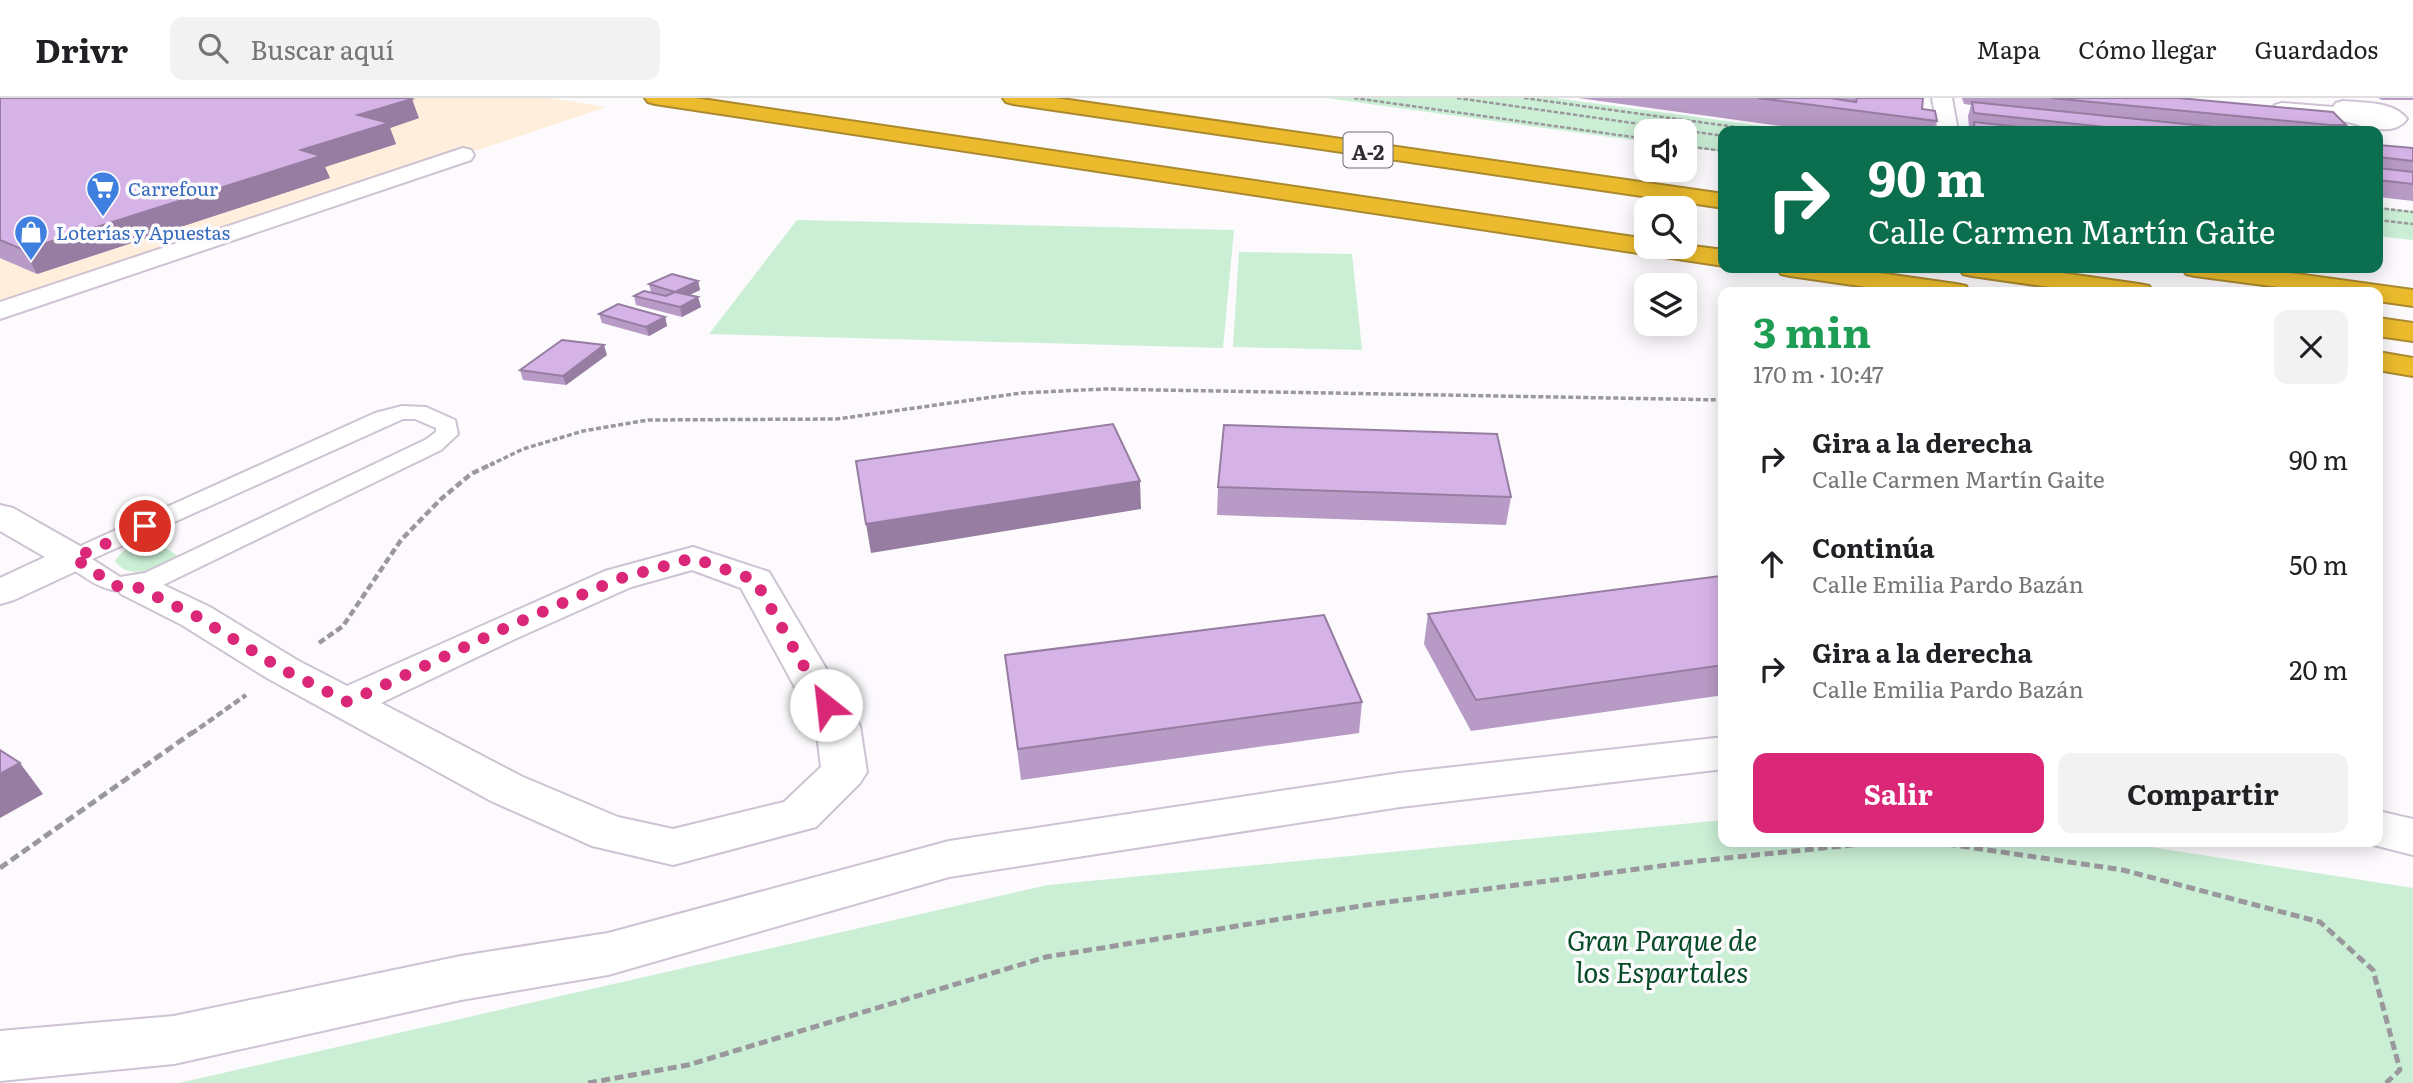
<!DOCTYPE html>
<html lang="es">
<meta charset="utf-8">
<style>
body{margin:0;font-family:Literata,serif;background:#f2f2f2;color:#202124;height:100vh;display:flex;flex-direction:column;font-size:26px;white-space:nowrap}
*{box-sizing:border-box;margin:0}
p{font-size:23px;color:#757577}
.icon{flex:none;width:38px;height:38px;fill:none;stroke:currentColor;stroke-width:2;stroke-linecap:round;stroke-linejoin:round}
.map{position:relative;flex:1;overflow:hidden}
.panel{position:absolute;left:1718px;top:189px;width:665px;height:560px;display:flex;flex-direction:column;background:#fff;border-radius:14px;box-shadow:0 4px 18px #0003}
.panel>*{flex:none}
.hud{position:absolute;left:1718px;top:28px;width:665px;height:147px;border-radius:14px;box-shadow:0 4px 18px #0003;background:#0b6e4f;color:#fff;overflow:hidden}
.tools{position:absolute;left:1634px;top:21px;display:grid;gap:14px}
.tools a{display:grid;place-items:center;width:63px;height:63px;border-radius:14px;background:#fff;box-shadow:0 4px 18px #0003;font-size:35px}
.pin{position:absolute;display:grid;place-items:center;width:60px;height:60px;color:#fff;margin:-30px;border:4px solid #fff;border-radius:50%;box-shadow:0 2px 7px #0007}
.me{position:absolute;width:77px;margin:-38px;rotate:331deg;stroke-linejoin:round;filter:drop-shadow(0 0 5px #0008)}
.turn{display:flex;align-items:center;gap:24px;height:147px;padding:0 35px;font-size:32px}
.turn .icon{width:91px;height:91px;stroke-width:2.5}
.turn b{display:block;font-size:49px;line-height:60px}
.round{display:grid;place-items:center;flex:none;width:74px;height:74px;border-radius:14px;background:#f2f2f2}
.head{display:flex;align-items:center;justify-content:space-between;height:119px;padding:0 35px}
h1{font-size:42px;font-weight:700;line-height:52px;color:#1e9e55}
.button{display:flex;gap:14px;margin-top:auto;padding:14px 35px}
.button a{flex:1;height:80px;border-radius:14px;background:#db2777;color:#fff;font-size:28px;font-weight:700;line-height:80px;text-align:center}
.button a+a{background:#f2f2f2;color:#202124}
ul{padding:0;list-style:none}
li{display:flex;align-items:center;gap:21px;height:105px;padding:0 35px}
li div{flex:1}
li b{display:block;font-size:26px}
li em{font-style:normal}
header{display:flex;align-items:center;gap:42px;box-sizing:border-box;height:98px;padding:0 35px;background:#fff;border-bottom:2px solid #e0e0e0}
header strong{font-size:33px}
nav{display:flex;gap:38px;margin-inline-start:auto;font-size:24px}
.search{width:490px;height:63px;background:#f2f2f2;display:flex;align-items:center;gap:18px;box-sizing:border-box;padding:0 24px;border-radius:14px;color:#757577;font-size:26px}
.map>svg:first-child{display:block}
.commercial{fill:#ffeedc}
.green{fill:#caefd5}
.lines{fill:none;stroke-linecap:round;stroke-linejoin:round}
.lane-casing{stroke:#cdc3d2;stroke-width:4}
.street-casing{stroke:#cdc3d2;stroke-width:4}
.highway-casing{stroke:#aa892f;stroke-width:4}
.path-far3{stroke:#9b989d;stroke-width:2.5;stroke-dasharray:4.5 2;stroke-linecap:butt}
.path-far2{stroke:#9b989d;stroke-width:3.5;stroke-dasharray:5 2.5;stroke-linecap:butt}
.path-far1{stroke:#9b989d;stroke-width:4.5;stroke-dasharray:7 3.5;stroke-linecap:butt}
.path{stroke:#9b989d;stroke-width:5;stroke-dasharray:9 4.5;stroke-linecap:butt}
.lane{fill:#fff;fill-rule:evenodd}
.street{fill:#fff;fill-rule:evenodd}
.highway{fill:#ebbb2d;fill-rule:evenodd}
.wall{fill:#b89ac6}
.shaded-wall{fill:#967da1}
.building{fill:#d6b3e6;stroke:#967da1;stroke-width:2}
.route{stroke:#db2777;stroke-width:12;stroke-dasharray:0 21.6}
.labels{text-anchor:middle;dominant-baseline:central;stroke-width:7;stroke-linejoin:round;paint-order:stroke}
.far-shop-label{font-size:19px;fill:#366cbe;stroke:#fcfafd;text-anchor:start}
.shield{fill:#fcfafd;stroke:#6d6a6f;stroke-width:2}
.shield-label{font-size:21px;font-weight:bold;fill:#302c32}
.near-park-label{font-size:28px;font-style:italic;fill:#074c28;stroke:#fcfafd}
</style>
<header>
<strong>Drivr</strong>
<div class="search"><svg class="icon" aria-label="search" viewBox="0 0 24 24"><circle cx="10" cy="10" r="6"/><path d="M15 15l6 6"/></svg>Buscar aquí</div>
<nav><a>Mapa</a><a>Cómo llegar</a><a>Guardados</a></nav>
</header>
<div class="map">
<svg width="2413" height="985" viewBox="0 0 2413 985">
<rect width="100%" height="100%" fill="#fcfafd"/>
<polygon class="commercial" points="0,0 549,0 606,9 0,213"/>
<g class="green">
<polygon points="1326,0 1555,0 1801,33 1724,33 1724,54 1685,49 1685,33 1647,33 1647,44"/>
<polygon points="2378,109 2413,113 2413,142 2378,138"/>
<polygon points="797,122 1234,132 1223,250 709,236"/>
<polygon points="1239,154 1352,156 1362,252 1233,249"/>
<path d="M152,441L181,460C162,468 130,485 115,463C124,449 137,445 152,441Z"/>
<polygon points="1724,722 1724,744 2119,744 2413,790 2413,985 179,985 1048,787"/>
</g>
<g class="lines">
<g class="lane-casing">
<path id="lane" d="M402,308L426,309L455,322L458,336L441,352L163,487C133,496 110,498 83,478C75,473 67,468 61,460L65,455L375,315ZM403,321H415L436,330V334L425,342L145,475L120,479L92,461Z"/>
</g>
<g class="street-casing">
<g id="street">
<polygon points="1932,0 1952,0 1958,33 1938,33"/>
<path d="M2343,3C2363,5 2394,3 2407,21C2392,42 2358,25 2338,22C2320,19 2301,19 2282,17L2275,15L2272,11L2275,7L2282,5L2333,9L2336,5Z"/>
<polygon points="463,50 471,52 474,57 471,62 0,221 0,204"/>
<polygon points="0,407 13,410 87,452 93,460 87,468 14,502 0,506 0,480 45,459 0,433"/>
<path d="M693,449L769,474L860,628L867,674L860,685L816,729L673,767L592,748L491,703L267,580L182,527L121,496L116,488L121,480L135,477L149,480L210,509L297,562L347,588L605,473ZM692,472L741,490L816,628L821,669L784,704L673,731L618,719L523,679L381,605L517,540L631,489Z"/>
<polygon points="1724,639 1724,671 1400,709 949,779 608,877 461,902 174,966 0,983 0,933 174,918 461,858 608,835 949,743 1400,675"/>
<polygon points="2378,713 2413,721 2413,757 2362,744 2378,744"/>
</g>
</g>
<g class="highway-casing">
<g id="highway">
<polygon points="645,0 695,0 1647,141 1647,149 1685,147 1724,152 1724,168 655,6 648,4"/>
<polygon points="1003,0 1055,0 1724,96 1724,110 1013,6 1006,4"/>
<polygon points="1777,170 1844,170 1956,186 1966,188 1970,194 1902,194 1790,178 1781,176"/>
<polygon points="1959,170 2026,170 2139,186 2149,188 2153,194 2084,194 1972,178 1963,176"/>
<polygon points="2182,170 2253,170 2413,192 2413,208 2378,203 2378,194 2316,194 2195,178 2186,176"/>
<polygon points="2378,220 2413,225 2413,243 2378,238"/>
<polygon points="2378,254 2413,260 2413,278 2378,272"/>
</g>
</g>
<g class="path-far3">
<polyline points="1354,0 1647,41"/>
<polyline points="1457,0 1724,38"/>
<polyline points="1524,0 1765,33"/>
<polyline points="1685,48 1724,53"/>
<polyline points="2378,110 2413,114"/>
<polyline points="2378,122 2413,126"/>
</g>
<polyline class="path-far2" points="490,367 523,351 583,333 648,322 837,321 1021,295 1104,291 1724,302"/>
<g class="path-far1">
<polyline points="319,545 343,528 401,442 441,401 471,376 494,365"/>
<polyline points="191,636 246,597"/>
</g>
<g class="path">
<polyline points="1934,744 2123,772 2320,824 2373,872 2400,972 2386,985"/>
<polyline points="0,770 193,634"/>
<polyline points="588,985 688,967 1046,859 1373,806 1698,763 1881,744"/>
</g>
<use href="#lane" class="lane"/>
<use href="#street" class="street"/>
<use href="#highway" class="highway"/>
</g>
<g class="wall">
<polygon points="0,0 419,20 390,30 396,46 325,69 330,80 37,176 0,160"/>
<polygon points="1578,0 1923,0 1922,10 1937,23 1933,33 1817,33"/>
<polygon points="1962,0 2178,0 2346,27 2342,33 1971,33 1972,29 1969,29 1968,18 1971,7 1964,6"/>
<polygon points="2378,0 2413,0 2413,2 2382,2"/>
<polygon points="2378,47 2413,50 2413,103 2378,99"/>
<polygon points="698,183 700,192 689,197 698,199 701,209 682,219 636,207 634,198 651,194 649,186"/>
<polygon points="599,216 665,219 667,228 649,238 602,225"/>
<polygon points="607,257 566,287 523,282 520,272"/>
<polygon points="1218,389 1511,399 1506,427 1217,417"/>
<polygon points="1724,482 1724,597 1471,633 1424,546 1428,516"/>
<polygon points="1005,557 1362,604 1359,635 1021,682"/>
</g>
<g class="shaded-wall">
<polygon points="412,1 419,20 390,30 396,46 325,69 330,80 37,176 24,152 301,52 358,17"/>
<polygon points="698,183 700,192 677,203 675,194"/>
<polygon points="698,199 701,209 682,219 680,209"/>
<polygon points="665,219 667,228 649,238 646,229"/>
<polygon points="604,247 607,257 566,287 563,278"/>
<polygon points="1140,383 1141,411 871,455 866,426"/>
<polygon points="20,665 43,696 0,720 0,676"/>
</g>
<g class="building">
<polygon points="0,0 409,0 412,1 358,17 389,25 301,52 321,58 24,152 0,142"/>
<polygon points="1758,0 1830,0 1856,4 1857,0 1923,0 1922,11 1935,13 1937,23"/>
<polygon points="2051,0 2178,0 2333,14 2346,27 2330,27"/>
<polygon points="1972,4 2253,33 2143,33 1974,15"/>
<polygon points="1974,24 2057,33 1975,33"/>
<polygon points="2378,47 2413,50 2413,63 2378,59"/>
<polygon points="2378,70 2413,74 2413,86 2378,82"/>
<polygon points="672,176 698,183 675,194 649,186"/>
<polygon points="644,193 666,198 675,194 698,199 680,209 634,198"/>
<polygon points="618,206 665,219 646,229 599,216"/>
<polygon points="562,242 604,247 563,278 520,272"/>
<polygon points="1113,326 1140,383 866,426 856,363"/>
<polygon points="1224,327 1497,336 1511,399 1218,389"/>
<polygon points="1720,478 1724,482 1724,567 1476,602 1428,516"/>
<polygon points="1324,517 1362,604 1018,651 1005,557"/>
<polygon points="0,652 20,665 0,676"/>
</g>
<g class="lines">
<polyline class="route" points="145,428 74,460 116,488 135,488 196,518 282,571 348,604 503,531 618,481 693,460 755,482 826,607"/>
</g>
<defs>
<g id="supermarket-pin" transform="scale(1.75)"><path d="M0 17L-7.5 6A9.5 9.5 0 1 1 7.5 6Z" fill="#3f7fe0" stroke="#fcfafd"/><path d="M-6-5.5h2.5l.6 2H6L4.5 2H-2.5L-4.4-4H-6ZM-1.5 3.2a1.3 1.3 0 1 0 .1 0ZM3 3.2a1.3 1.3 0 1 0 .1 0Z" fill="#fff"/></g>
<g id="shop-pin" transform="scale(1.75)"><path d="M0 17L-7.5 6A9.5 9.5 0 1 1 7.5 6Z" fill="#3f7fe0" stroke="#fcfafd"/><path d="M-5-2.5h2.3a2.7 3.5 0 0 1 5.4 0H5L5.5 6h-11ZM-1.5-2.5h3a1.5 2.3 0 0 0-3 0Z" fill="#fff"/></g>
</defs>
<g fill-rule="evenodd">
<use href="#supermarket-pin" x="103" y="90"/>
<use href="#shop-pin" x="31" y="134"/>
</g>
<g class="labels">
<g class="far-shop-label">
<text x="128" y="90">Carrefour</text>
<text x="56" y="134">Loterías y Apuestas</text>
</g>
<rect class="shield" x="1343.5" y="34.5" width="49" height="35" rx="5"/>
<g class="shield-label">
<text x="1368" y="52">A-2</text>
</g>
<g class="near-park-label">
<text x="1662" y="841">Gran Parque de<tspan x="1662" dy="32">los Espartales</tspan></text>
</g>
</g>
</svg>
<div class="tools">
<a><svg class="icon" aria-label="sound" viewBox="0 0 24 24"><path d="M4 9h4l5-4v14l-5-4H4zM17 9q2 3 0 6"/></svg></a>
<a><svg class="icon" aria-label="search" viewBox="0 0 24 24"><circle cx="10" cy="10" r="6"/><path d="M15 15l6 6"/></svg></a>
<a><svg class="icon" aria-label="layers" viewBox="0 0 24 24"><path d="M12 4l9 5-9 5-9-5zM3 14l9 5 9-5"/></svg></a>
</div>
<div class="pin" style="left:145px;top:428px;background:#d93025"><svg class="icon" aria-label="arrive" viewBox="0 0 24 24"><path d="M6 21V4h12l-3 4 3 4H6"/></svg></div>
<svg class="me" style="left:826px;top:607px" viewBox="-20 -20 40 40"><circle r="19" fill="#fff"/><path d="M0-13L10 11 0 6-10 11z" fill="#db2777"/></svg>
<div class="hud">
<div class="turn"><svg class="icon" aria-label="right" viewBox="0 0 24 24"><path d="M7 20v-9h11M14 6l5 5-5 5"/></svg><div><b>90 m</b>Calle Carmen Martín Gaite</div></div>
</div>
<section class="panel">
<div class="head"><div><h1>3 min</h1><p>170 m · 10:47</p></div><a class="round"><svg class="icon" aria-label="close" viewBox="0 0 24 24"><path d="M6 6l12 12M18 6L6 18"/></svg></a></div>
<ul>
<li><svg class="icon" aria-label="right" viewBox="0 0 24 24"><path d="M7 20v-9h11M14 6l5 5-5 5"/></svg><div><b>Gira a la derecha</b><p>Calle Carmen Martín Gaite</p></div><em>90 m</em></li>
<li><svg class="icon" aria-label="ahead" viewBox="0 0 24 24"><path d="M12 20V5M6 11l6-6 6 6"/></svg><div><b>Continúa</b><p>Calle Emilia Pardo Bazán</p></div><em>50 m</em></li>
<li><svg class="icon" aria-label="right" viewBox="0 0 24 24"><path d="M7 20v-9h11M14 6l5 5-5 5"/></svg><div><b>Gira a la derecha</b><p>Calle Emilia Pardo Bazán</p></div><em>20 m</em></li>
</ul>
<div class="button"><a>Salir</a><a>Compartir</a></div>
</section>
</div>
